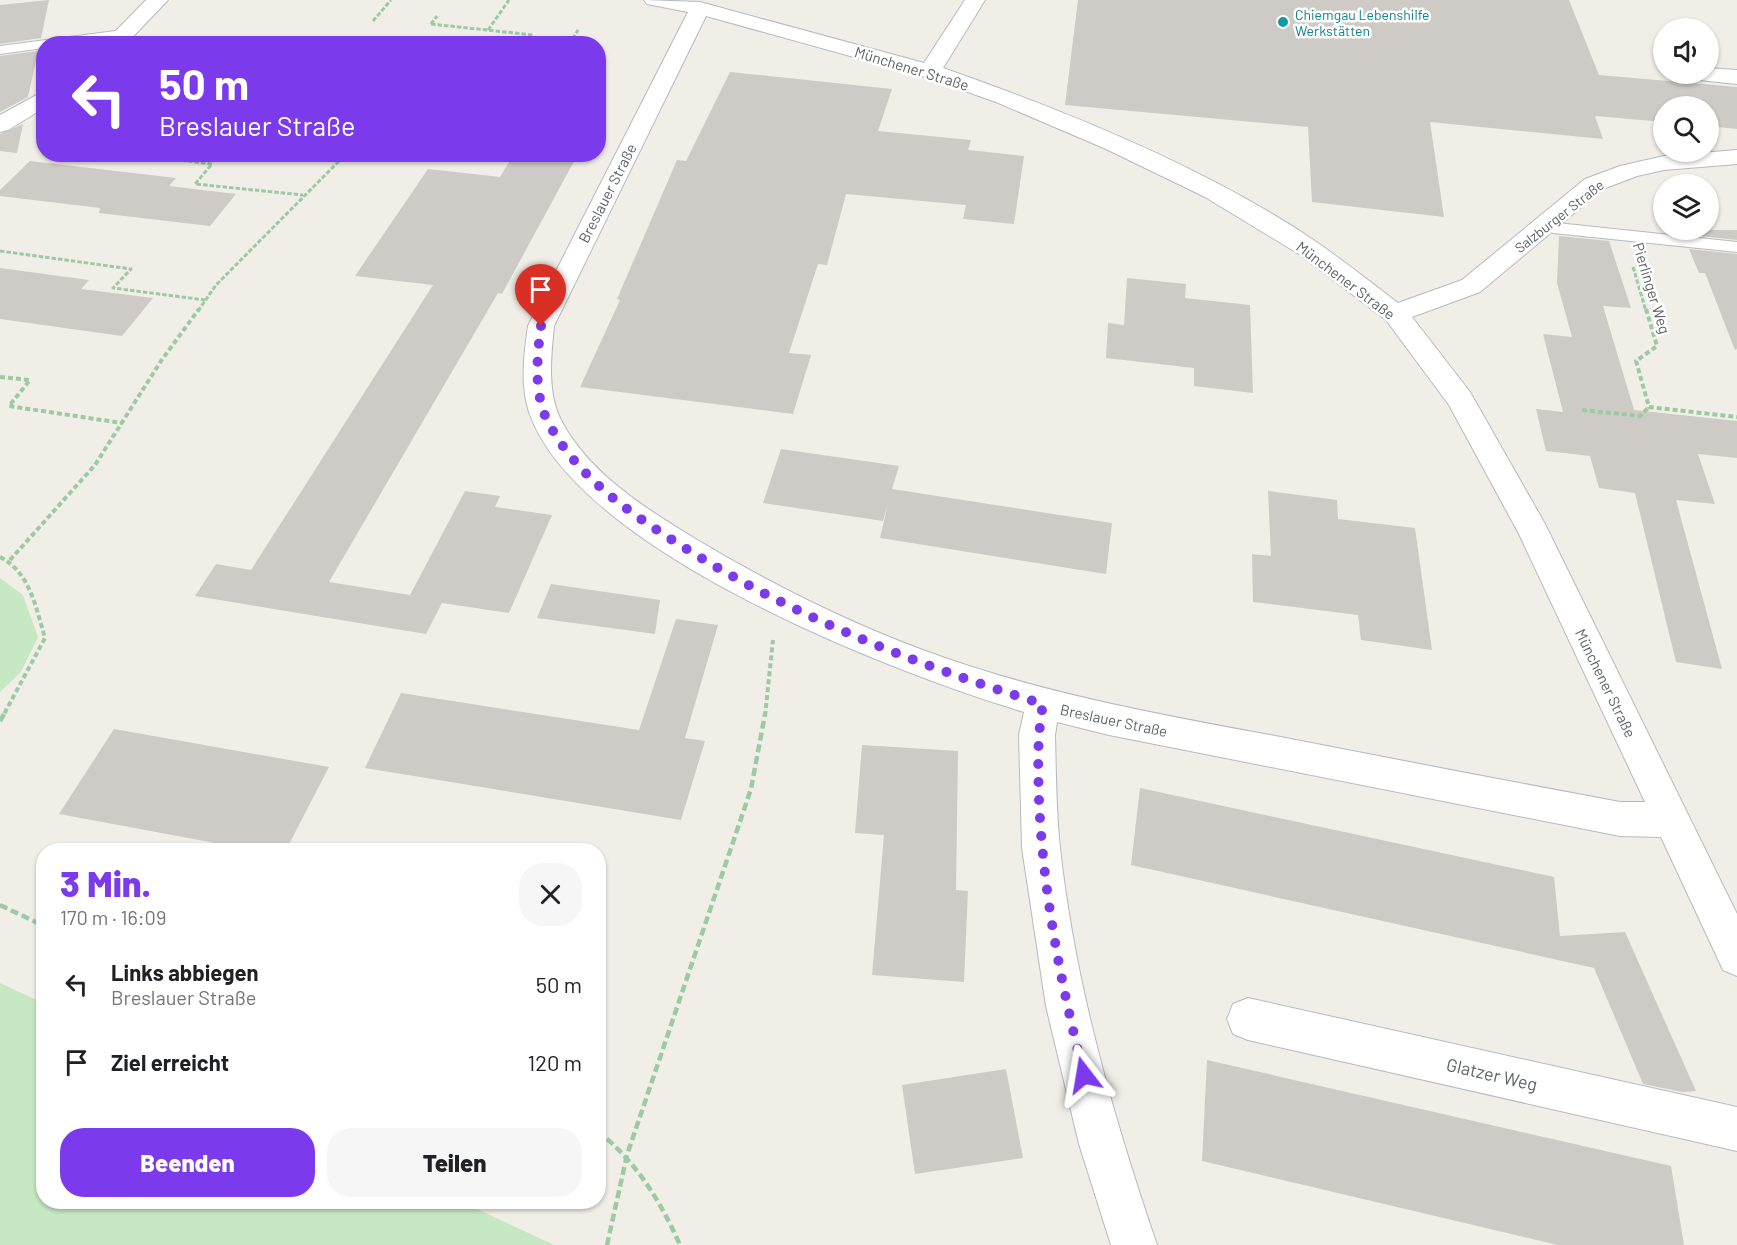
<!DOCTYPE html>
<html lang="de">
<meta charset="utf-8">
<style>
body{margin:0;font-family:Barlow,sans-serif;background:#f6f6f6;color:#202124;height:100vh;display:flex;flex-direction:column;font-size:22px;white-space:nowrap}
*{box-sizing:border-box;margin:0}
p{font-size:20px;color:#757577}
.icon{flex:none;width:33px;height:33px;fill:none;stroke:currentColor;stroke-width:2;stroke-linecap:round;stroke-linejoin:round}
.map{position:relative;flex:1;overflow:hidden}
.side{position:absolute;left:36px;top:843px;width:570px;height:366px;display:flex;flex-direction:column;background:#fff;border-radius:24px;box-shadow:0 2px 4px #0004}
.side>*{flex:none}
.guide{position:absolute;left:36px;top:36px;width:570px;height:126px;border-radius:24px;box-shadow:0 2px 4px #0004;background:#7c3aed;color:#fff;overflow:hidden}
.fabs{position:absolute;left:1653px;top:18px;display:grid;gap:12px}
.fabs a{display:grid;place-items:center;width:66px;height:66px;border-radius:50%;background:#fff;box-shadow:0 2px 4px #0004;font-size:30px}
.pin{position:absolute;display:grid;place-items:center;width:51px;height:51px;color:#fff;margin:-62px -26px;border-radius:50% 50% 50% 0;rotate:-45deg;box-shadow:0 0 6px #0007}
.pin .icon{rotate:45deg}
.me{position:absolute;width:66px;margin:-33px;rotate:346deg;stroke-linejoin:round;filter:drop-shadow(0 0 4px #0008)}
.turn{display:flex;align-items:center;gap:21px;height:126px;padding:0 24px;font-size:27px}
.turn .icon{width:78px;height:78px;stroke-width:2.5}
.turn b{display:block;font-size:42px;line-height:51px}
.round{display:grid;place-items:center;flex:none;width:63px;height:63px;border-radius:24px;background:#f6f6f6}
.headline{display:flex;align-items:center;justify-content:space-between;height:102px;padding:0 24px}
h1{font-size:36px;font-weight:800;line-height:45px;color:#7c3aed}
.cta{display:flex;gap:12px;margin-top:auto;padding:12px 24px}
.cta a{flex:1;height:69px;border-radius:24px;background:#7c3aed;color:#fff;font-size:24px;font-weight:800;line-height:69px;text-align:center}
.cta a+a{background:#f6f6f6;color:#202124}
ul{padding:0;list-style:none}
li{display:flex;align-items:center;gap:18px;height:78px;padding:0 24px}
li div{flex:1}
li b{display:block;font-size:22px}
li em{font-style:normal}
.map>svg:first-child{display:block}
.green{fill:#c6e8c3}
.building{fill:#cecbc6}
.lines{fill:none;stroke-linecap:round;stroke-linejoin:round}
.lane-casing{stroke:#b7babd;stroke-width:2}
.street-casing{stroke:#b7babd;stroke-width:2}
.path-far2{stroke:#9ccaa5;stroke-width:3;stroke-dasharray:4.5 2;stroke-linecap:butt}
.path-far1{stroke:#9ccaa5;stroke-width:4;stroke-dasharray:5 3;stroke-linecap:butt}
.path{stroke:#9ccaa5;stroke-width:4.5;stroke-dasharray:8 4;stroke-linecap:butt}
.lane{fill:#fff;fill-rule:evenodd}
.street{fill:#fff;fill-rule:evenodd}
.route{stroke:#7c3aed;stroke-width:10;stroke-dasharray:0 18}
.culture-dot{fill:#0f9aa8;stroke:#fff;stroke-width:2}
.labels{text-anchor:middle;dominant-baseline:central;stroke-width:5;stroke-linejoin:round;paint-order:stroke}
.far-culture-label{font-size:14px;fill:#0d838f;stroke:#fff;text-anchor:start}
.far-street-label{font-size:14px;fill:#5e6367;stroke:#fff}
.street-label{font-size:15px;fill:#5e6367;stroke:#fff}
.near-street-label{font-size:18px;fill:#5e6367;stroke:#fff}
</style>
<div class="map">
<svg width="1737" height="1245" viewBox="0 0 1737 1245">
<rect width="100%" height="100%" fill="#f1eee7"/>
<g class="green">
<polygon points="0,578 23,595 38,637 21,672 0,692"/>
<polygon points="0,983 43,1003 44,1202 462,1202 554,1245 0,1245"/>
</g>
<g class="building">
<polygon points="49,0 41,38 0,44 0,5"/>
<polygon points="1078,0 1569,0 1599,75 1737,87 1737,129 1708,126 1708,106 1664,106 1664,122 1595,116 1603,139 1430,122 1444,217 1312,202 1308,127 1065,105"/>
<polygon points="38,51 28,97 0,112 0,56"/>
<polygon points="730,72 892,89 878,131 971,140 968,150 1024,156 1014,224 963,219 966,205 846,194 827,265 818,264 789,353 811,355 793,414 580,387 620,300 617,299 677,160 686,161"/>
<polygon points="23,124 17,153 0,151 0,134"/>
<polygon points="514,154 578,154 502,294 498,293 329,582 410,595 465,491 500,496 495,507 552,515 509,613 442,603 426,634 195,596 216,564 251,570 433,285 355,276 428,169 500,177"/>
<polygon points="30,161 176,178 169,186 236,194 210,226 99,213 100,208 0,196 0,190"/>
<polygon points="1681,230 1737,230 1737,240 1683,234"/>
<polygon points="1559,236 1609,241 1631,308 1603,306 1634,410 1737,421 1737,458 1698,454 1715,504 1676,500 1722,669 1676,662 1635,493 1599,488 1590,456 1546,451 1536,409 1563,412 1543,334 1572,337 1557,283"/>
<polygon points="1689,249 1737,254 1737,349 1735,350 1705,273 1699,273"/>
<polygon points="0,268 89,280 81,289 153,298 122,336 0,319"/>
<polygon points="1127,278 1186,284 1185,298 1250,305 1253,393 1194,386 1194,368 1106,358 1108,323 1124,325"/>
<polygon points="781,449 899,466 892,489 1112,523 1106,574 880,538 888,504 883,521 763,503"/>
<polygon points="1268,491 1337,500 1338,519 1415,528 1432,650 1361,640 1358,615 1253,602 1252,554 1271,556"/>
<polygon points="551,584 660,600 655,634 537,618"/>
<polygon points="676,619 718,625 685,738 705,741 681,820 365,768 401,693 639,730"/>
<polygon points="114,729 221,748 329,767 286,850 253,850 59,814"/>
<polygon points="862,745 958,751 956,890 968,891 964,982 872,975 884,835 855,833"/>
<polygon points="1140,788 1554,877 1560,936 1625,932 1696,1091 1682,1092 1643,1084 1594,968 1131,865"/>
<polygon points="1207,1060 1671,1166 1684,1245 1558,1245 1202,1161"/>
<polygon points="1006,1069 1023,1158 915,1174 902,1085"/>
</g>
<g class="lines">
<g class="lane-casing">
<g id="lane">
<polygon points="123,30 130,34 128,37 83,44 44,44 44,48 0,54 0,46"/>
<polygon points="1546,219 1557,223 1737,242 1737,252 1553,233 1538,224"/>
</g>
</g>
<g class="street-casing">
<g id="street">
<polygon points="146,0 168,0 126,44 103,44"/>
<path d="M644,0L700,2L924,63L965,0H985L943,68C1066,111 1210,169 1318,243C1345,262 1372,283 1398,303L1462,280L1585,179L1620,166L1664,156L1737,150V164L1664,170L1637,176L1603,189L1480,292L1412,317L1470,392L1545,524L1737,914V976L1723,970L1661,837L1620,836L1109,735L1057,722L1055,735C1056,773 1056,811 1060,848C1075,984 1113,1116 1157,1245H1111L1079,1144L1046,1006L1022,848L1019,735L1024,712C893,673 576,550 529,412C520,384 524,354 528,326L688,12L647,4ZM706,16L922,76L996,102L1106,149L1205,197L1299,254L1386,320L1449,405L1519,534L1645,802H1620C1503,780 1387,758 1270,735C1161,715 1053,695 948,659C861,629 778,588 699,541C649,511 587,473 560,418C547,390 551,356 554,326Z"/>
<polygon points="1708,68 1737,70 1737,84 1690,79 1687,74 1708,74"/>
<polygon points="44,91 44,108 8,130 0,132 0,115"/>
<polygon points="1248,998 1737,1107 1737,1151 1248,1040 1233,1034 1227,1019 1233,1004"/>
</g>
</g>
<g class="path-far2">
<polyline points="373,21 391,0"/>
<polyline points="431,24 533,35 527,44"/>
<polyline points="431,24 437,16"/>
<polyline points="488,30 509,0"/>
<polyline points="248,37 251,40"/>
<polyline points="569,44 578,30"/>
<polyline points="130,154 212,164 195,184 303,195"/>
<polyline points="0,251 131,269 113,288 205,300"/>
<polyline points="1633,267 1646,311"/>
<polyline points="198,311 216,285 346,154"/>
</g>
<g class="path-far1">
<polyline points="1646,309 1657,346 1636,361 1649,407 1737,417"/>
<polyline points="0,377 30,380 9,406 122,423"/>
<polyline points="1582,410 1640,416 1649,407"/>
<path d="M0,557C30,572 36,608 45,638L3,716"/>
<polyline points="10,560 95,465 161,361 199,309"/>
<polyline points="765,716 773,640"/>
</g>
<g class="path">
<polyline points="0,721 4,714"/>
<polyline points="0,905 44,926"/>
<path d="M598,1131C636,1162 660,1200 680,1245"/>
<polyline points="607,1245 627,1155 751,789 765,714"/>
</g>
<use href="#lane" class="lane"/>
<use href="#street" class="street"/>
</g>
<g class="lines">
<path class="route" d="M541,326C537,356 533,395 549,424C578,477 627,511 677,543C791,616 914,664 1043,704C1037,737 1038,767 1039,800C1043,892 1061,985 1084,1075"/>
</g>
<circle class="culture-dot" cx="1283" cy="22" r="6"/>
<g class="labels">
<g class="far-culture-label">
<text x="1295" y="14">Chiemgau Lebenshilfe<tspan x="1295" dy="16">Werkstätten</tspan></text>
</g>
<g class="far-street-label">
<text transform="translate(1559 216) rotate(-38)">Salzburger Straße</text>
</g>
<g class="street-label">
<text transform="translate(912 68) rotate(17)">Münchener Straße</text>
<text transform="translate(607 193) rotate(-63)">Breslauer Straße</text>
<text transform="translate(1346 280) rotate(37)">Münchener Straße</text>
<text transform="translate(1652 288) rotate(73)">Pierlinger Weg</text>
<text transform="translate(1606 683) rotate(64)">Münchener Straße</text>
<text transform="translate(1114 720) rotate(12)">Breslauer Straße</text>
</g>
<g class="near-street-label">
<text transform="translate(1492 1074) rotate(13)">Glatzer Weg</text>
</g>
</g>
</svg>
<div class="fabs">
<a><svg class="icon" aria-label="sound" viewBox="0 0 24 24"><path d="M4 9h4l5-4v14l-5-4H4zM17 9q2 3 0 6"/></svg></a>
<a><svg class="icon" aria-label="search" viewBox="0 0 24 24"><circle cx="10" cy="10" r="6"/><path d="M15 15l6 6"/></svg></a>
<a><svg class="icon" aria-label="layers" viewBox="0 0 24 24"><path d="M12 4l9 5-9 5-9-5zM3 14l9 5 9-5"/></svg></a>
</div>
<div class="pin" style="left:541px;top:326px;background:#d93025"><svg class="icon" aria-label="arrive" viewBox="0 0 24 24"><path d="M6 21V4h12l-3 4 3 4H6"/></svg></div>
<svg class="me" style="left:1084px;top:1075px" viewBox="-20 -20 40 40"><path d="M0-17L14 15 0 8-14 15z" fill="#7c3aed" stroke="#fff" stroke-width="4"/></svg>
<div class="guide">
<div class="turn"><svg class="icon" aria-label="left" viewBox="0 0 24 24"><path d="M17 20v-9H6M10 6l-5 5 5 5"/></svg><div><b>50 m</b>Breslauer Straße</div></div>
</div>
<section class="side">
<div class="headline"><div><h1>3 Min.</h1><p>170 m · 16:09</p></div><a class="round"><svg class="icon" aria-label="close" viewBox="0 0 24 24"><path d="M6 6l12 12M18 6L6 18"/></svg></a></div>
<ul>
<li><svg class="icon" aria-label="left" viewBox="0 0 24 24"><path d="M17 20v-9H6M10 6l-5 5 5 5"/></svg><div><b>Links abbiegen</b><p>Breslauer Straße</p></div><em>50 m</em></li>
<li><svg class="icon" aria-label="arrive" viewBox="0 0 24 24"><path d="M6 21V4h12l-3 4 3 4H6"/></svg><div><b>Ziel erreicht</b></div><em>120 m</em></li>
</ul>
<div class="cta"><a>Beenden</a><a>Teilen</a></div>
</section>
</div>
